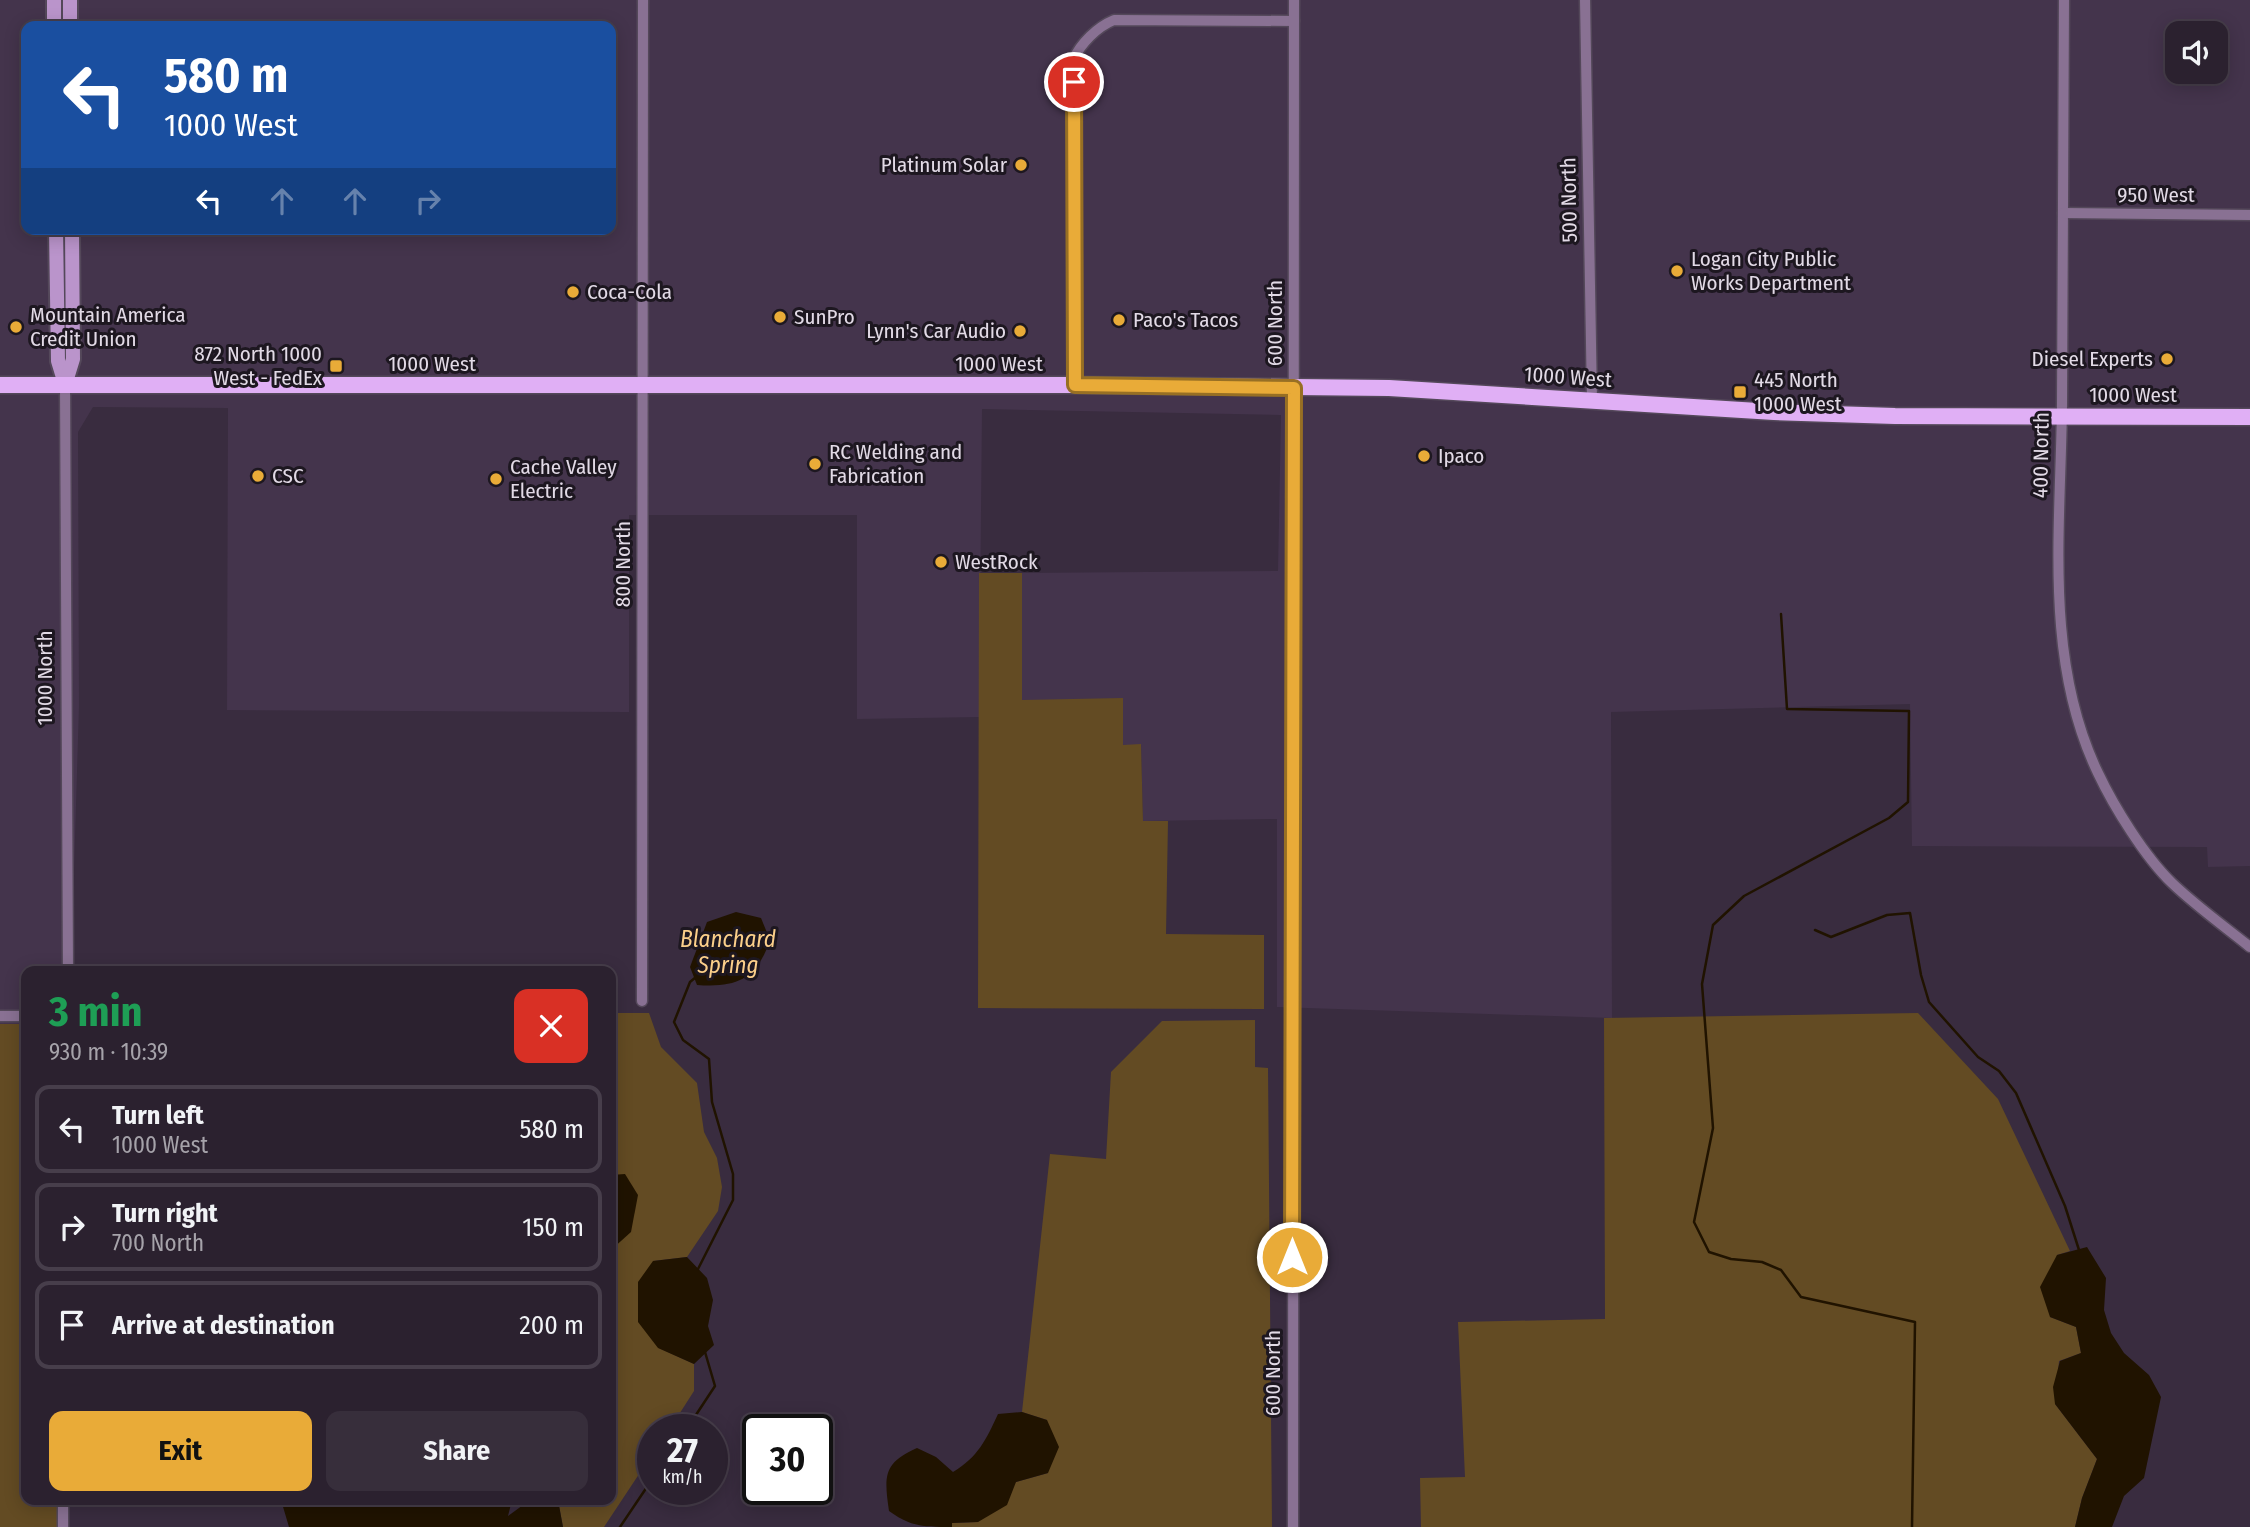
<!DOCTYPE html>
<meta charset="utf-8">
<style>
body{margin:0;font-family:"Fira Sans Condensed",sans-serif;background:#372e3b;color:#f1f3f6;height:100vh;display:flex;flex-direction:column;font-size:26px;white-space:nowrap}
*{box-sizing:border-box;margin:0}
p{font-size:23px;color:#a6a3aa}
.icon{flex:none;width:38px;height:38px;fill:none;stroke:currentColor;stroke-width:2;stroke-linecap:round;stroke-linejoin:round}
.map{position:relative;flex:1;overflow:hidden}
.panel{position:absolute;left:21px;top:966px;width:595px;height:539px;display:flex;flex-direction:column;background:#2b212f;border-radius:14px;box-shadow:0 4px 18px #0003,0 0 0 2px #473e4b}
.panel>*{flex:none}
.hud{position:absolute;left:21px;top:21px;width:595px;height:214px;border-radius:14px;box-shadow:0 4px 18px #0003,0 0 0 2px #473e4b;background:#1a4fa0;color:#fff;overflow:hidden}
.controls{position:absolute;left:2165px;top:21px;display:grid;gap:14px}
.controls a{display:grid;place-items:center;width:63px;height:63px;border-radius:14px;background:#2b212f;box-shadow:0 4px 18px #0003,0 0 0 2px #473e4b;font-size:35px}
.speed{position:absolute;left:637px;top:1414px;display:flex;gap:14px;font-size:35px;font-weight:700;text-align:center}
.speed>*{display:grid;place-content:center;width:91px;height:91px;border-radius:50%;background:#2b212f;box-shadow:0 4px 18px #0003,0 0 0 2px #473e4b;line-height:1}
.speed small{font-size:18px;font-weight:400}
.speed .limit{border:4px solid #111;border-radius:10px;background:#fff;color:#111}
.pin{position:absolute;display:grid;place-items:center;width:60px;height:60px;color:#fff;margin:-30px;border:4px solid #fff;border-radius:50%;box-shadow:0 2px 7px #0007}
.me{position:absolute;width:77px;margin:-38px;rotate:0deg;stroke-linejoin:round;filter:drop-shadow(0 0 5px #0008)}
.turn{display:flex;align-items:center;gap:24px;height:147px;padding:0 28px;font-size:32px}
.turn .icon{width:91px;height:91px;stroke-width:2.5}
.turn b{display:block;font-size:49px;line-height:60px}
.lanes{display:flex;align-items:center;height:66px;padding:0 28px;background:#0003;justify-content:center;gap:35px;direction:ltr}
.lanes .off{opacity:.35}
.round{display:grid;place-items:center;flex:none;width:74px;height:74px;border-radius:14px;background:#372e3b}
.head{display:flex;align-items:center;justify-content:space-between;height:119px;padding:0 28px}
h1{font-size:42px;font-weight:700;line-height:52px;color:#1e9e55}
.action{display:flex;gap:14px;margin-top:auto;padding:14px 28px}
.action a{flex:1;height:80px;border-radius:14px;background:#e9ab38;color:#111;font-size:28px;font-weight:700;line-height:80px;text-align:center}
.action a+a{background:#372e3b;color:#f1f3f6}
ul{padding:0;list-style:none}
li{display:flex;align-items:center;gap:21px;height:88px;margin:0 14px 10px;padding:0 14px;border:4px solid #473e4b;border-radius:14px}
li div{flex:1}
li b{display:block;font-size:26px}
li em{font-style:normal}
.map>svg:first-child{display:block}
.built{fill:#44344c;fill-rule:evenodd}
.green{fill:#634b23}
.water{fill:#201300}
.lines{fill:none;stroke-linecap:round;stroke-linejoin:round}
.stream{stroke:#201300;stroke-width:2.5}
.street-casing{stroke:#54485a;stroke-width:13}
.secondary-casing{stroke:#54485a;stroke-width:18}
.primary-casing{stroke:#54485a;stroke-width:19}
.street{stroke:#897193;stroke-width:10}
.secondary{stroke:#ba94cb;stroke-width:14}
.primary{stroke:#e0aff5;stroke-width:16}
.route-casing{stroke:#976f24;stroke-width:18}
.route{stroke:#e9ab38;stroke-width:12}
.poi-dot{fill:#e9ab38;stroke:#1d1720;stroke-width:2.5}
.labels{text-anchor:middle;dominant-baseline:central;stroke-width:6;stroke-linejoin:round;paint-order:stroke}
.poi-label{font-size:21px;fill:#e2dae6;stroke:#1d1720;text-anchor:start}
.street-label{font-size:21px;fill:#e2dae6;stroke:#1d1720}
.water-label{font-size:23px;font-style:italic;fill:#fbcf8a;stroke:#1d1720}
</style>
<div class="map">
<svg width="2250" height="1527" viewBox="0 0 2250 1527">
<rect width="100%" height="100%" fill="#392c3f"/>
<path class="built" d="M0,0H2250V866L2208,867L2207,847L1912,846L1910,704L1611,712L1612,1018L1277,1007V819L1143,821L1141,745L1123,746L1021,701L1022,573L1278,571L1281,415L982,409L979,717L857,719V515H629V712L227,710L228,408L93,407L78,432L79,706L71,971H26V1024H0ZM26,26H611V229H26ZM2177,33H2216V72H2177Z"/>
<g class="green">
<polygon points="979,573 1022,573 1022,700 1123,698 1123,745 1141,744 1143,821 1168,821 1166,934 1264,935 1264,1009 978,1008"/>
<polygon points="611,1013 649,1013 661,1047 697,1083 704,1132 717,1158 722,1187 718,1211 687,1257 653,1261 659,1348 694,1364 694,1391 669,1430 653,1430 653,1453 604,1527 563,1527 558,1500 611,1500 611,1250 625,1175 611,1175"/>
<polygon points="1918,1013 1998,1099 2070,1251 2057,1255 2050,1317 2076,1327 2081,1353 2059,1361 2055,1404 2097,1459 2082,1498 2075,1527 1421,1527 1420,1478 1465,1477 1458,1322 1605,1319 1604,1018"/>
<polygon points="1255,1020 1255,1067 1268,1068 1272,1527 952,1527 951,1523 978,1522 1016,1482 1048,1473 1047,1420 1022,1412 1050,1154 1106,1159 1111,1072 1162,1021"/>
<polygon points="0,1024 26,1024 26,1500 57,1500 57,1527 0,1527"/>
</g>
<g class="water">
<path d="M736,912L761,918L770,940C757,979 737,988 697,985L690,967L707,922Z"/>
<polygon points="625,1174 638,1195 631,1232 611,1250 611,1175"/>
<polygon points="2087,1247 2106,1278 2104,1310 2111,1333 2124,1353 2149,1375 2161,1397 2144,1478 2124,1496 2112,1527 2075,1527 2082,1498 2097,1459 2055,1404 2053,1387 2060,1361 2081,1353 2076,1327 2050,1317 2040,1287 2057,1255"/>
<polygon points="687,1257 707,1278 713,1300 708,1326 714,1345 694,1364 658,1348 638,1322 638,1282 653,1261"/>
<path d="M1022,1412L1047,1420L1059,1447L1048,1473L1016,1482L1007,1505L978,1522L952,1523V1527C924,1527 911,1527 889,1511C884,1476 883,1463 917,1448L936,1457L953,1472C978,1457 986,1440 998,1414Z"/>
<polygon points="281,1500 512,1500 508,1516 530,1500 558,1500 563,1527 289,1527"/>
</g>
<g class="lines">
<g class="stream">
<polyline points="1781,614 1787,709 1909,711 1908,802 1889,818 1744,896 1713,925 1702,984 1713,1128 1694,1222 1709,1252 1731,1259 1762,1262 1781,1270 1801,1297 1915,1322 1912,1527"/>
<polyline points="1815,930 1831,937 1887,915 1910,913 1921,975 1929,1002 1978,1057 1999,1071 2016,1093 2065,1206 2079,1250"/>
<polyline points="696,977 690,982 674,1022 683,1040 709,1059 712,1102 733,1174 733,1200 698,1269"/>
<polyline points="686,1430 715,1386 705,1352"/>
<polyline points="620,1527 653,1478"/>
</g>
<g class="street-casing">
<g id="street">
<polyline points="1585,0 1592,400"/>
<path d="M2064,0C2063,134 2063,268 2062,403C2061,526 2043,659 2098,773C2114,807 2145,857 2172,883C2196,906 2224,926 2250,947"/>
<polyline points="2063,213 2250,215"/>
<polyline points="65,385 68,971"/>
<path d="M1075,385L1073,60C1081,43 1097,27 1114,20L1294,21"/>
<polyline points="642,1001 643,0"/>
<polyline points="0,1016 26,1016"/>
<polyline points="63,1500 63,1527"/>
<polyline points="1293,1527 1294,0"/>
</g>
</g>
<g class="secondary-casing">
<g id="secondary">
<polyline points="54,0 54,26"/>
<polyline points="70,0 70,26"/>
<polyline points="56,229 58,361 65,384"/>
<polyline points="65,385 73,359 72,229"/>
</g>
</g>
<g class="primary-casing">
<polyline id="primary" points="0,385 1075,385 1389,388 1774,412 1895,416 2250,417"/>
</g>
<use href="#street" class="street"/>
<use href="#secondary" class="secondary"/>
<use href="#primary" class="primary"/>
</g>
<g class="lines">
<g class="route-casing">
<polyline id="route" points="1074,82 1075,385 1294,388 1292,1257"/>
</g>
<use href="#route" class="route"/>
</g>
<g class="poi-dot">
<circle cx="1021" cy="165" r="7"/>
<circle cx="1677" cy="271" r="7"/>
<circle cx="573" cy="292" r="7"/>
<circle cx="780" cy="317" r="7"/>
<circle cx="1119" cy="320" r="7"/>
<circle cx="16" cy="327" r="7"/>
<circle cx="1020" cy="331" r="7"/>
<circle cx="2167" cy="359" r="7"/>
<rect x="329" y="359" width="14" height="14" rx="3.5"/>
<rect x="1733" y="385" width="14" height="14" rx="3.5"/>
<circle cx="1424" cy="456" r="7"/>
<circle cx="815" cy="464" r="7"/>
<circle cx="258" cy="476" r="7"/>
<circle cx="496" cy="479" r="7"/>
<circle cx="941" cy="562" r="7"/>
</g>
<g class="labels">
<g class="poi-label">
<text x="1007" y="165" text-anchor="end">Platinum Solar</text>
<text x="1691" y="259">Logan City Public<tspan x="1691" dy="24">Works Department</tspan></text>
<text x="587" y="292">Coca-Cola</text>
<text x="30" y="315">Mountain America<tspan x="30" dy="24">Credit Union</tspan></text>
<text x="794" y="317">SunPro</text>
<text x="1133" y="320">Paco's Tacos</text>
<text x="1006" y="331" text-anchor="end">Lynn's Car Audio</text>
<text x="322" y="354" text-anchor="end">872 North 1000<tspan x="322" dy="24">West - FedEx</tspan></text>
<text x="2153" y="359" text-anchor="end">Diesel Experts</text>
<text x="1754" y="380">445 North<tspan x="1754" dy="24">1000 West</tspan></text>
<text x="829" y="452">RC Welding and<tspan x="829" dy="24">Fabrication</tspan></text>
<text x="1438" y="456">Ipaco</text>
<text x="510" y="467">Cache Valley<tspan x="510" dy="24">Electric</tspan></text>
<text x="272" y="476">CSC</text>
<text x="955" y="562">WestRock</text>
</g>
<g class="street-label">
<text x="2156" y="195">950 West</text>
<text transform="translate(1569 200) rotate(-91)">500 North</text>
<text transform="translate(1275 323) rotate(-90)">600 North</text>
<text x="432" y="364">1000 West</text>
<text x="999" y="364">1000 West</text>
<text transform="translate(1568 377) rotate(4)">1000 West</text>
<text x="2133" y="395">1000 West</text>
<text transform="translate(2041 455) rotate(-89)">400 North</text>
<text transform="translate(623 564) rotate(-90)">800 North</text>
<text transform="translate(45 678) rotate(-90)">1000 North</text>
<text transform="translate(1273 1373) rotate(-90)">600 North</text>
</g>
<g class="water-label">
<text x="728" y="939">Blanchard<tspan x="728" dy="26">Spring</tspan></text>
</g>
</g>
</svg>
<div class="controls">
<a><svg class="icon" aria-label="sound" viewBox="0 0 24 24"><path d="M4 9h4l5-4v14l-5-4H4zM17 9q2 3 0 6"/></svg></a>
</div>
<div class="speed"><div>27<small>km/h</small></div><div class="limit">30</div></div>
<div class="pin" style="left:1074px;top:82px;background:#d93025"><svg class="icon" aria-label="arrive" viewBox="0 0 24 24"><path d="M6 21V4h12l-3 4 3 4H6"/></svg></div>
<svg class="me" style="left:1292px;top:1257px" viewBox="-20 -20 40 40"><circle r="17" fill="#e9ab38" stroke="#fff" stroke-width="3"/><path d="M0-11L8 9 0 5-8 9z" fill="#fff"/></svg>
<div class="hud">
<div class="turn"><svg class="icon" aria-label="left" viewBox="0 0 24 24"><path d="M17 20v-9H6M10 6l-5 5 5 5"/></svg><div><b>580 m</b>1000 West</div></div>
<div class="lanes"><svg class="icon" aria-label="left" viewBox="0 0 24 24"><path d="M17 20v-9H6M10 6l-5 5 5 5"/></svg><svg class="icon off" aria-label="ahead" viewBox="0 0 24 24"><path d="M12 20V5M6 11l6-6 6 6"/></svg><svg class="icon off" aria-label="ahead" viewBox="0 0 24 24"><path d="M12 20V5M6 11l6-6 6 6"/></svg><svg class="icon off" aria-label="right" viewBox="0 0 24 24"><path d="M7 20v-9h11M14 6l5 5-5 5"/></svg></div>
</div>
<section class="panel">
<div class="head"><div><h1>3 min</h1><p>930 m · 10:39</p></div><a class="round" style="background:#d93025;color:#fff"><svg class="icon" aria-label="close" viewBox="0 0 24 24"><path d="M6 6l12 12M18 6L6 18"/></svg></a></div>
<ul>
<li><svg class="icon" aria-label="left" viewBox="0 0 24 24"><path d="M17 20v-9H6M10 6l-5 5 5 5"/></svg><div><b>Turn left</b><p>1000 West</p></div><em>580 m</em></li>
<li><svg class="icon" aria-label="right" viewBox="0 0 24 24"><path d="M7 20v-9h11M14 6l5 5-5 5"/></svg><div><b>Turn right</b><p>700 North</p></div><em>150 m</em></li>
<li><svg class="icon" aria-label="arrive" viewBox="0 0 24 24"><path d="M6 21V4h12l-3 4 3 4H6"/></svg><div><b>Arrive at destination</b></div><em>200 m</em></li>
</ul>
<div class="action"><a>Exit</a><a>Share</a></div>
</section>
</div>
